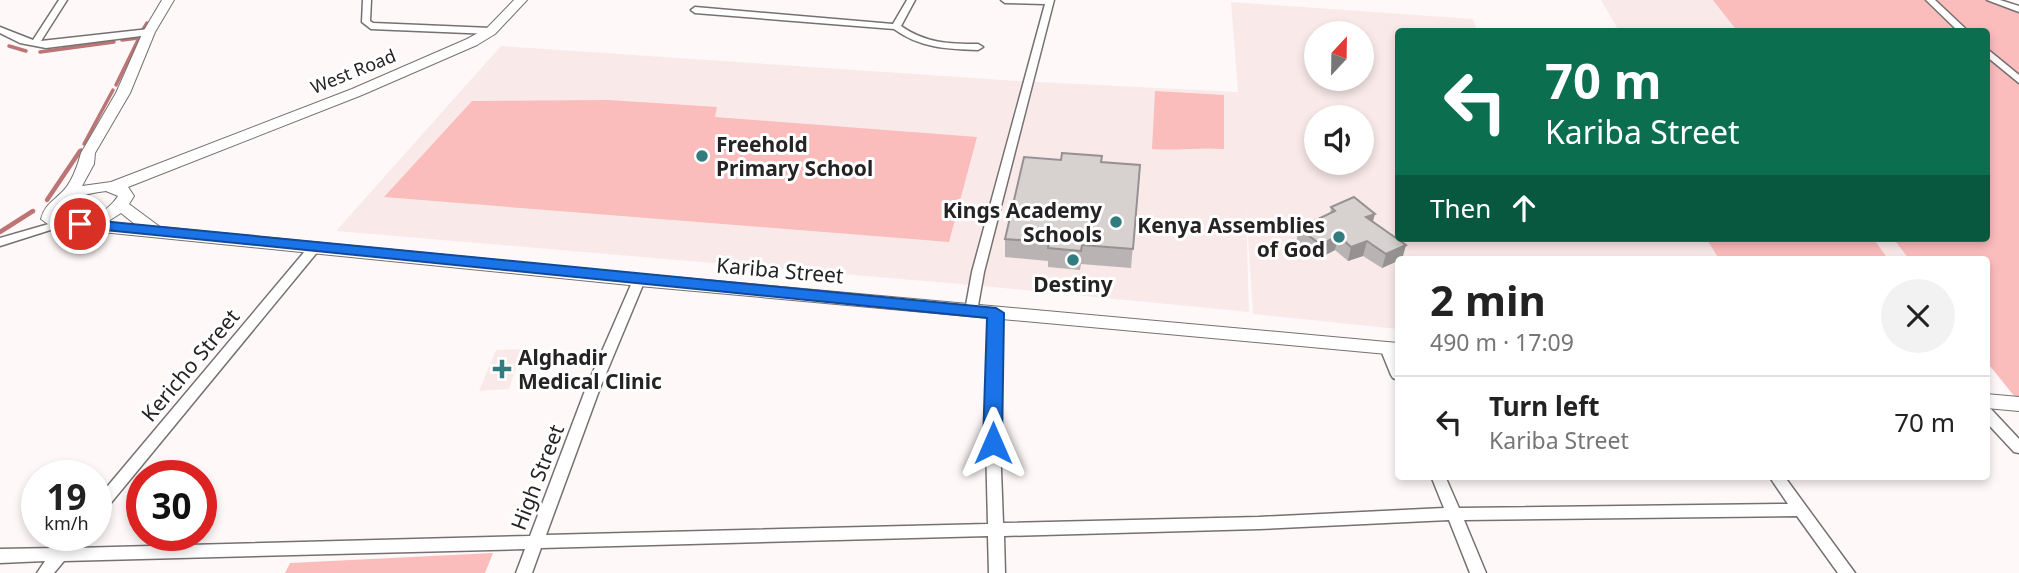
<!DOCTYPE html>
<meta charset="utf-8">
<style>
body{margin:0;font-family:"Noto Sans",sans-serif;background:#f2f2f2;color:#222;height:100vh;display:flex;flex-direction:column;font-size:26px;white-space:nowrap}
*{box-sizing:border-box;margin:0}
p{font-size:23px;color:#767676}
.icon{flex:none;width:38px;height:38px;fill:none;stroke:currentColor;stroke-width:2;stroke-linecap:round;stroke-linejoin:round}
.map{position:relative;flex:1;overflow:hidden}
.panel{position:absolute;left:1395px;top:256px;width:595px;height:224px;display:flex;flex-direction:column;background:#fff;border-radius:7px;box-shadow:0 4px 10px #0003}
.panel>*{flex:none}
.guide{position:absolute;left:1395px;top:28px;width:595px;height:214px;border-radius:7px;box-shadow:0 4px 10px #0003;background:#0b6e4f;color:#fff;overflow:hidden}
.needle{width:46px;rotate:22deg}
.tools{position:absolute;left:1304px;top:21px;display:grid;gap:14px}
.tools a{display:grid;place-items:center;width:70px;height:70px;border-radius:50%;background:#fff;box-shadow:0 4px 10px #0003;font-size:35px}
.speed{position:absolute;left:21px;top:460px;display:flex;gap:14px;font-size:35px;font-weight:700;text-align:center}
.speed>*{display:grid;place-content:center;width:91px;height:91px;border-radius:50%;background:#fff;box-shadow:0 4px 10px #0003;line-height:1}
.speed small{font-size:18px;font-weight:400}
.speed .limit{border:10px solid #d22;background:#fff;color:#111}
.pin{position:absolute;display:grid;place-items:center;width:60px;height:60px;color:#fff;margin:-30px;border:4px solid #fff;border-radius:50%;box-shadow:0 2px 7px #0007}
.me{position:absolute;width:77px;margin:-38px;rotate:0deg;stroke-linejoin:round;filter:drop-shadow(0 0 5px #0008)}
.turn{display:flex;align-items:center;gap:24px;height:147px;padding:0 35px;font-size:32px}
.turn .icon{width:91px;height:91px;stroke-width:2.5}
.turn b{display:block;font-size:49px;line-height:60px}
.then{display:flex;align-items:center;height:66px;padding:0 35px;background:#0003;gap:14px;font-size:26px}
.round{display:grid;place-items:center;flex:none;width:74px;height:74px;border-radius:37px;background:#f2f2f2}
.head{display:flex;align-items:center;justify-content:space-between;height:119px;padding:0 35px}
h1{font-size:42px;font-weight:700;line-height:52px}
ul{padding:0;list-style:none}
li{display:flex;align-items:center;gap:21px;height:91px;padding:0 35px;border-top:2px solid #e0e0e0}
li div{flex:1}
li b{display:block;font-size:26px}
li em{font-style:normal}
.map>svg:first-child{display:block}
.built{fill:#f9eae9;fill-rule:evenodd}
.green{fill:#fbbcbc}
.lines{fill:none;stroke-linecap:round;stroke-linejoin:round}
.stream-far1{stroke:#bc7475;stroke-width:3.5}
.stream{stroke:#bc7475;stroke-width:4.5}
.street-casing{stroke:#767170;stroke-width:3}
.secondary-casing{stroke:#767170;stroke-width:2}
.street{fill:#fff;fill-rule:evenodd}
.secondary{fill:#fff;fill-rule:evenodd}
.wall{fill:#b9b4b3}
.shaded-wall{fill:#969292}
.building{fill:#d7d1d0;stroke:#969292;stroke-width:2}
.route{fill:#1a73e8;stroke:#114b97;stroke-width:2}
.poi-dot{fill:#327c7f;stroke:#fff;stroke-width:2.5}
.labels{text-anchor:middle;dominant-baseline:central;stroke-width:6;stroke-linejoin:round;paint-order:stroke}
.far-street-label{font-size:18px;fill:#252323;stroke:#fff}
.poi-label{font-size:21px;font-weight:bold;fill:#252323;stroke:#fff;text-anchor:start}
.street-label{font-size:21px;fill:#252323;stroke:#fff}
</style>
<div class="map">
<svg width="2019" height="573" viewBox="0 0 2019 573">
<rect width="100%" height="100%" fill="#fef8f8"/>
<g class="built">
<polygon points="1601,0 1715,0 1739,31 1619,31"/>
<path d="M1231,2L1473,19L1477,31L1398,32V238H1896L1911,259H1398V329L1253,314L1246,207L1249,312L972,285L336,231L501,46L1018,81L1238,92ZM1316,33H1362V79H1316ZM1316,117H1362V163H1316Z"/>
<polygon points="522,349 509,389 479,391 496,350"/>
</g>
<g class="green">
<polygon points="1713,0 2001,0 2019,6 2019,402 1986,361 1986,259 1909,259 1893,238 1986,238 1986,32 1737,31"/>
<path d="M1155,91L1224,95V149C1199,147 1178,151 1152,149Z"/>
<polygon points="608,100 717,107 715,117 977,137 949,242 384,197 472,101"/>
<polygon points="1706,238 1873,238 1888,259 1719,259"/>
<polygon points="493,553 485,573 285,573 290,563"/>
</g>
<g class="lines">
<g class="stream-far1">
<polyline points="142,31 147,23"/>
<polyline points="122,40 138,38"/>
<polyline points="9,46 26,51"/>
<polyline points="40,52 114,42"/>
<polyline points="116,85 139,38"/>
<polyline points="84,144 113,90"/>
<polyline points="79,153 81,150"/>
</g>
<g class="stream">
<polyline points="47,200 80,151"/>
<polyline points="0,232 33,211"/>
</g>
<g class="street-casing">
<g id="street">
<polygon points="59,0 67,0 41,41 149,29 153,32 149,35 46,48 20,43 0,33 0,27 33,40"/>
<polygon points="363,0 371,0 370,21 373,23 491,28 495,31 491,34 371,29 362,22"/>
<path d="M907,0H915L901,26C925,43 949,44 978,44L983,47L978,50C947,49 920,48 894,29L695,13L691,10L695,7L893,24Z"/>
<polygon points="1001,0 1054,0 984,272 977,311 971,315 965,311 972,272 1045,4 1005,3"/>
<polygon points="1926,0 1935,0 1969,32 1959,32"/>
<polygon points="1987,0 2000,0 2019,6 2019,12"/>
<polygon points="1986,48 2019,75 2019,83 1986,56"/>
<polygon points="59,221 65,224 63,226 0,246 0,238"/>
<polygon points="315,243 319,244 321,247 319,250 101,515 96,517 96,500 311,244"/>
<polygon points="639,276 645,280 600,388 546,535 988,524 986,443 990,313 996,309 1002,313 1000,443 1003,523 1259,517 1444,508 1431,476 1445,476 1459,508 1788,504 1769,476 1784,476 1855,573 1838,573 1797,516 1464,520 1486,573 1470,573 1449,520 1259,529 1004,536 1005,573 989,573 988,536 541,548 532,573 516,573 525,549 64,561 54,573 37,573 45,561 0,563 0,549 56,548 66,536 83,536 75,548 530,536 586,388 633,280"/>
<polygon points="1387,344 1392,345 1398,359 1398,380 1393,378 1391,375 1380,348"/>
<polygon points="1986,408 1991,409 2019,439 2019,453 2014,452 1986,422"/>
</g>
</g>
<g class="secondary-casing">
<g id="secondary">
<path d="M162,0H174L155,32L130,93L95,153L94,164L82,186L111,182L352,89L467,39L487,28L514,0H527L495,34L477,45L362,95L128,187L134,196L129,204L160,227L639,274L1398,343V355L639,286L52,227L41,219C44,206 52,202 61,193C71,185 78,165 81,153L116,93L143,32ZM106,191L118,196C107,214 78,227 58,217C62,198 89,193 106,191ZM121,213L136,225L107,222Z"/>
<polygon points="1986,394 2019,397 2019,411 1986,408"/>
</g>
</g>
<use href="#street" class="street"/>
<use href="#secondary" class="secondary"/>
</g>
<g class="wall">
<polygon points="1101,162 1140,165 1131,268 1081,264 1080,270 1048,267 1048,261 1005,257 1005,239"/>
<polygon points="1331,207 1373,221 1406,245 1402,259 1398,259 1382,268 1363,256 1348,261 1335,250 1318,259 1296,243 1299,228 1330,214"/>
</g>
<g class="shaded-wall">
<polygon points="1375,214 1371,228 1366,217"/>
<polygon points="1338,235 1335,250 1318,259 1321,245"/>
<polygon points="1367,241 1363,256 1348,261 1351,247"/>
<polygon points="1406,245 1402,259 1398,259 1398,261 1382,268 1386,254"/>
</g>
<g class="building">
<polygon points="1062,153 1102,156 1101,162 1140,165 1133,249 1082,245 1081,251 1048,248 1049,242 1005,239 1024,157 1061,160"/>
<polygon points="1354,197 1375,214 1366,217 1406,245 1386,254 1367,241 1351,247 1338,235 1321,245 1299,228 1335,211 1331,207"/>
</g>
<polygon class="route" points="80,219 996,308 1004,313 1002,443 999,448 986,448 983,443 987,318 75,227 73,224 75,220"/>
<g class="poi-dot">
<circle cx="702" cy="156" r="7"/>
<circle cx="1116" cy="222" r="7"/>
<circle cx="1339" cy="237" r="7"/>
<circle cx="1073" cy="260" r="7"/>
<path d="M498.5 358.5h7v7h7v7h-7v7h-7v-7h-7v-7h7z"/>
</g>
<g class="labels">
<g class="far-street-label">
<text transform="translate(353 71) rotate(-22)">West Road</text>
</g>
<g class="poi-label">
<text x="716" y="144">Freehold<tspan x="716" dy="24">Primary School</tspan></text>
<text x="1102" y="210" text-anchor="end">Kings Academy<tspan x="1102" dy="24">Schools</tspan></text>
<text x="1325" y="225" text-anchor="end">Kenya Assemblies<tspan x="1325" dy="24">of God</tspan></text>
<text x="1073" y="284" text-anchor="middle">Destiny</text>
<text x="518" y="357">Alghadir<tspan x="518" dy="24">Medical Clinic</tspan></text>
</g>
<g class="street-label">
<text transform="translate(780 270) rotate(5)">Kariba Street</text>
<text transform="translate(190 365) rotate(-50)">Kericho Street</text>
<text transform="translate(537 477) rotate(-69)">High Street</text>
</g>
</g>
</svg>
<div class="tools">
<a><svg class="needle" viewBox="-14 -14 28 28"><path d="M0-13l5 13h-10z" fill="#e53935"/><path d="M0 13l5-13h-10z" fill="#767676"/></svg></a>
<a><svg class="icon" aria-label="sound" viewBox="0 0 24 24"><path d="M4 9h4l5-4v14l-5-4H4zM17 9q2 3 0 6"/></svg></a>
</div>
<div class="speed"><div>19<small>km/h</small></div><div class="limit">30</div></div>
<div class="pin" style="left:80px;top:224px;background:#d93025"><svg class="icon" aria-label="arrive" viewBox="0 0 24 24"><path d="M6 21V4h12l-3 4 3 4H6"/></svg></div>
<svg class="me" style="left:993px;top:443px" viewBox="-20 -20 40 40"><path d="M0-17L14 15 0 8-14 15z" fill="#1a73e8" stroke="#fff" stroke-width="4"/></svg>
<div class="guide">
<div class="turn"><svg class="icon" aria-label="left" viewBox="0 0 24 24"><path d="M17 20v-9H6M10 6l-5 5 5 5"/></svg><div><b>70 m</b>Kariba Street</div></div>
<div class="then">Then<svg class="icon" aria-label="ahead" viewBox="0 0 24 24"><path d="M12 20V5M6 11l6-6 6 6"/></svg></div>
</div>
<section class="panel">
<div class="head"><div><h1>2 min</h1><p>490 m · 17:09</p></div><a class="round"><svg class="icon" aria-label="close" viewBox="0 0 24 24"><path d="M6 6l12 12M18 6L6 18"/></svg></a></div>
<ul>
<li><svg class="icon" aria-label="left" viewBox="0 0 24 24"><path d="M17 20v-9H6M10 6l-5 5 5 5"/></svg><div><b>Turn left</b><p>Kariba Street</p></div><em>70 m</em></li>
</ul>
</section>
</div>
